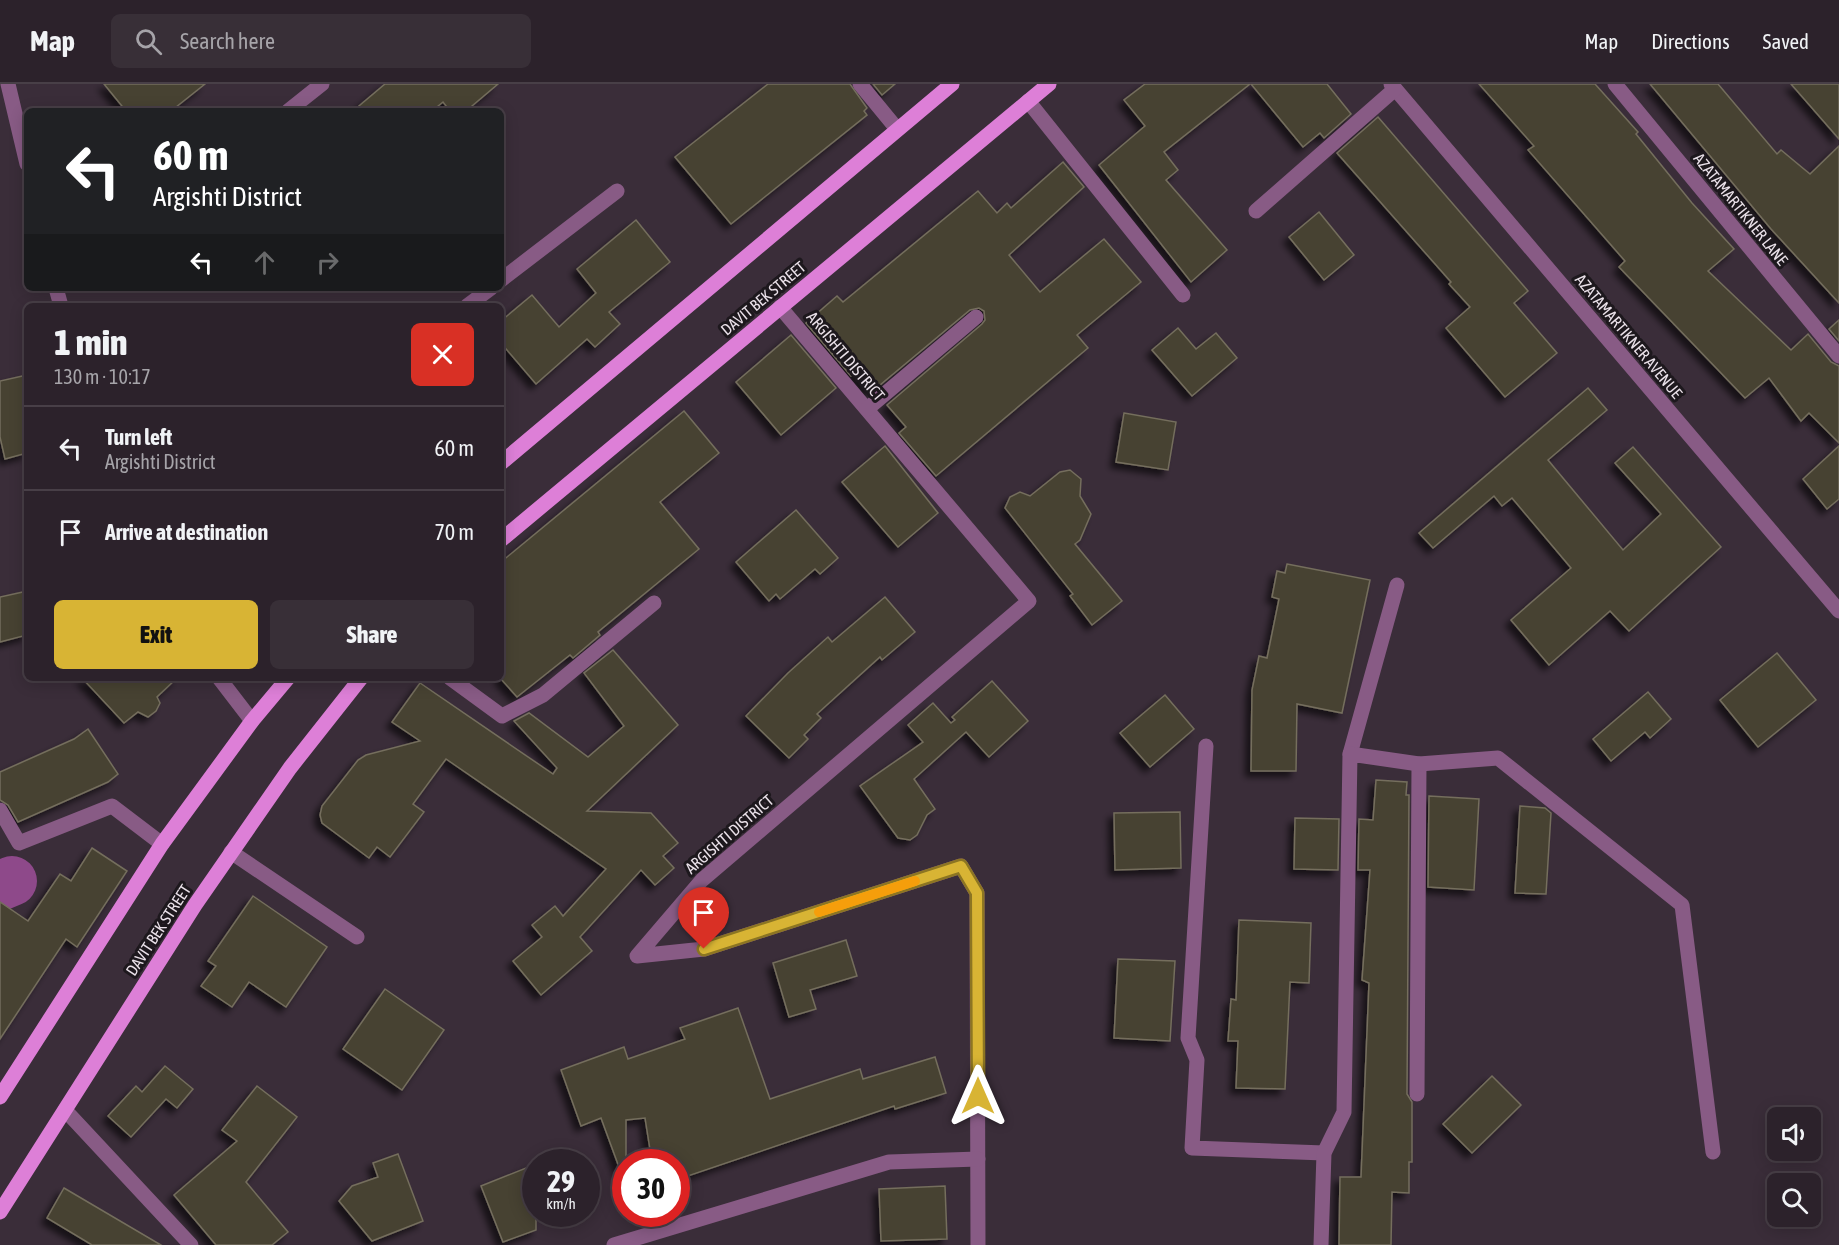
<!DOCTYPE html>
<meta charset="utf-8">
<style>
body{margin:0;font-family:"Asap Condensed",sans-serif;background:#382f37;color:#f1f3f6;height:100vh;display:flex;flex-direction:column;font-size:22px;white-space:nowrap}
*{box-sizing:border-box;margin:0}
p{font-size:20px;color:#a6a4a9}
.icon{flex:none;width:33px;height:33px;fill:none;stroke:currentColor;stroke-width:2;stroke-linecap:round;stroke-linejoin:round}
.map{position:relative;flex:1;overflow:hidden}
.panel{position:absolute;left:24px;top:219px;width:480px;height:378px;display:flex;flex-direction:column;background:#2c222b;border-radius:9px;box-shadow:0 3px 15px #0003,0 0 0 2px #483f47}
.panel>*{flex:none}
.top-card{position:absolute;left:24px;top:24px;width:480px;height:183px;border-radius:9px;box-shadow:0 3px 15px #0003,0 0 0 2px #483f47;background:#202124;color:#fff;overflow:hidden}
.fabs{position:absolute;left:1767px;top:1023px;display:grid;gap:12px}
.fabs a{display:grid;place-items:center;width:54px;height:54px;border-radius:9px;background:#2c222b;box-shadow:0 3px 15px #0003,0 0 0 2px #483f47;font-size:30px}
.speed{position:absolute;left:522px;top:1065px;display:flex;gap:12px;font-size:30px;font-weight:700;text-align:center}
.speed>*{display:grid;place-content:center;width:78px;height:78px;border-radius:50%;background:#2c222b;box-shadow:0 3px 15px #0003,0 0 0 2px #483f47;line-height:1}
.speed small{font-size:15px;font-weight:400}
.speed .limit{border:9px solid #d22;background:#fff;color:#111}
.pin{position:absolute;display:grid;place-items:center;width:51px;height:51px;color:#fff;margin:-62px -26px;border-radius:50% 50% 50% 0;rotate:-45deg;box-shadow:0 0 6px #0007}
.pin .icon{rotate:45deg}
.me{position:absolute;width:66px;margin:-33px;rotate:0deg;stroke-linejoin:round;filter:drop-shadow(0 0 4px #0008)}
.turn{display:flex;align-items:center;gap:21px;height:126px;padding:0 30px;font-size:27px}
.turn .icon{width:78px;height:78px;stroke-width:2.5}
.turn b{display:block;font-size:42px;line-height:51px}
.lanes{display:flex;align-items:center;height:57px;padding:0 30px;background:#0003;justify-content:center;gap:30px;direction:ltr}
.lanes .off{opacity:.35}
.round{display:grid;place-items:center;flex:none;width:63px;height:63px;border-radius:9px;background:#382f37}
.overview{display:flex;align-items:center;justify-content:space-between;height:102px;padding:0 30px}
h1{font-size:36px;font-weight:800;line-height:45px}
.action{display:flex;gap:12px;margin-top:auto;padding:12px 30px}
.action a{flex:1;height:69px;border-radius:9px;background:#d8b434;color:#111;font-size:24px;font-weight:800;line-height:69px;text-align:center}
.action a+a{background:#382f37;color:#f1f3f6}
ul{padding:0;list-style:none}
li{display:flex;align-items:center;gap:18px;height:84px;padding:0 30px;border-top:2px solid #483f47}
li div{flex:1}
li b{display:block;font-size:22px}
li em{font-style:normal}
header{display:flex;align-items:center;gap:36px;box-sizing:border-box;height:84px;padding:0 30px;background:#2c222b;border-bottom:2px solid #483f47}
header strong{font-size:28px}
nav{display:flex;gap:33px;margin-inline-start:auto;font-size:21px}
.search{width:420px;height:54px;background:#382f37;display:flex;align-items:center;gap:15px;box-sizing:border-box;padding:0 21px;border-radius:9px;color:#a6a4a9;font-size:22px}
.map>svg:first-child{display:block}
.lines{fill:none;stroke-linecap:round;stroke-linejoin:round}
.river{stroke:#8e498a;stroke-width:50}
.building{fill:#474232;stroke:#746e5d;stroke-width:1.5;filter:url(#shadow)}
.minor{stroke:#885b85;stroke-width:15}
.major{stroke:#dd7fd7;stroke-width:15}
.route-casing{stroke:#8c7522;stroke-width:15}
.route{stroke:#d8b434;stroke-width:10}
.slow{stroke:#f59e0b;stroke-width:10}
.labels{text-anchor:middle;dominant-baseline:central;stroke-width:6;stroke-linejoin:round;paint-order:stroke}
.street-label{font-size:16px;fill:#eae1e9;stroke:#1d181d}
</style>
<header>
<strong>Map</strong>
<div class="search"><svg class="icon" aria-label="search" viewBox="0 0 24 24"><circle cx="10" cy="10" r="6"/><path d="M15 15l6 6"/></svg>Search here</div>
<nav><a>Map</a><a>Directions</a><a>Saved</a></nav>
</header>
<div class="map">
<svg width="1839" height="1161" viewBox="0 0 1839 1161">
<defs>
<filter id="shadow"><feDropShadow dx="-5.5" dy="5.5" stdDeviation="3" flood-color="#0009"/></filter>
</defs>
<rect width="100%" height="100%" fill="#3a2d39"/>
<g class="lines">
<polyline class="river" points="0,802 12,797"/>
</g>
<g class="building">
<polygon points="104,0 205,0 171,27 126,27"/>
<polygon points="385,0 498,0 466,27 450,27 443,18 432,27 353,27"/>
<polygon points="768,0 850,0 867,24 864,27 867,31 731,140 675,73"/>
<polygon points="873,0 895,0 882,11"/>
<polygon points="1145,0 1250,0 1164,68 1178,86 1166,96 1227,166 1191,198 1099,81 1145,42 1124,16"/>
<polygon points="1251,0 1327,0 1351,30 1324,54 1320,49 1303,63"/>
<polygon points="1479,0 1595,0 1638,48 1636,50 1692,119 1734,165 1708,187 1791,266 1808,250 1831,278 1839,282 1839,359 1809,329 1801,337 1769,294 1745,314 1619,183 1625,177 1528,66 1534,62"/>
<polygon points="1650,0 1718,0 1777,70 1781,66 1810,90 1839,62 1839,219 1771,145"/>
<polygon points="1791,0 1839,0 1839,55"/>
<polygon points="1378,33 1528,207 1514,219 1557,269 1505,313 1446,244 1470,223 1449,200 1451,198 1337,69"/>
<polygon points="1063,78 1084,103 1009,171 1040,208 1104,155 1141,198 1077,251 1088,264 936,392 899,349 906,343 887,321 982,240 985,236 984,227 979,224 970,226 874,306 873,304 869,307 854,290 851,292 806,239 837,212 843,218 978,107 997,129 1007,119 1011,124"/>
<polygon points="1319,128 1354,171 1324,196 1289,153"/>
<polygon points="636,136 670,178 609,228 620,240 595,263 587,255 536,300 501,259 501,237 532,211 559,243 596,209 577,185"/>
<polygon points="1839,236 1839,257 1829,245"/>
<polygon points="1178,244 1196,265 1216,249 1237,274 1192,312 1152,266"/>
<polygon points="791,251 836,304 781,351 736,298"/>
<polygon points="27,291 27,369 5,375 0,353 0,297"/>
<polygon points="1588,304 1607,326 1548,376 1623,466 1661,430 1615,379 1633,363 1721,463 1629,547 1610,527 1549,581 1511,536 1571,484 1512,414 1502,422 1494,412 1433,464 1419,449"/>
<polygon points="684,327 719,369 660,418 699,465 598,548 600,551 573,574 570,571 517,613 501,595 501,478"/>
<polygon points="1124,329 1176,338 1168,386 1116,378"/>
<polygon points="885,362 938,429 898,463 842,398"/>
<polygon points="1839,362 1839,415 1827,425 1803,395"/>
<polygon points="1070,386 1081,395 1080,412 1091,430 1080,456 1075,460 1122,517 1092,541 1070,512 1073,510 1005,424 1010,413 1020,408 1030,412 1060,388"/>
<polygon points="796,426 838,474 820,490 815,485 780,515 776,510 769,517 736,478"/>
<polygon points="1287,480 1370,496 1342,629 1297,620 1296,687 1251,687 1252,606 1259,572 1267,574 1279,515 1272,513 1277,487 1285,489"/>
<polygon points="23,508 27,526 27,551 0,558 0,513"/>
<polygon points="885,513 915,548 882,576 880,573 817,630 821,634 804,651 808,655 789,674 746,632 788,589 828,553 832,558"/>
<polygon points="613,566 678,641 587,727 651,729 678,759 663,772 674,784 655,801 641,786 580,853 592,867 541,911 513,877 542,853 532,841 555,822 563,832 606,785 446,675 413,720 424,728 390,773 377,763 369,774 322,739 320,731 322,722 358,676 366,671 420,657 392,638 420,599 553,690 557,684 514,637 529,629 588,673 624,642 584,589"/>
<polygon points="1777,569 1816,616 1758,663 1720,616"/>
<polygon points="82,594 177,594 157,613 160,619 156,627 148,633 138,628 124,639"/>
<polygon points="992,597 1028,637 989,673 966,648 914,695 935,725 927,731 917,751 910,756 898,754 860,702 923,658 908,641 933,619 951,639 955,636 952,633"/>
<polygon points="1648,608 1671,635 1650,654 1645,648 1611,677 1593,655"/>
<polygon points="1165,611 1194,645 1150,683 1120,649"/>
<polygon points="88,645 118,690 108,698 18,738 8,721 0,716 0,688 74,655"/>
<polygon points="1376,696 1407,698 1406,711 1409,711 1407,1010 1412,1018 1412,1078 1409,1078 1409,1109 1392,1108 1391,1161 1339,1161 1340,1093 1361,1093 1369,899 1362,896 1370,786 1358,786 1359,735 1373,736"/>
<polygon points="1429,712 1479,715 1474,806 1428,803"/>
<polygon points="1520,722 1545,724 1551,729 1546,810 1515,809"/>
<polygon points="1180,728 1181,784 1115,786 1114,729"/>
<polygon points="1295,734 1339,735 1338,786 1294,785"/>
<polygon points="92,764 127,787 77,863 66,855 0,955 0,818 28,837 60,790 71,797"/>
<polygon points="253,812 327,863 286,923 249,898 232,923 201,902 216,882 208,877"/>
<polygon points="1239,836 1311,839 1309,899 1290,898 1285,1005 1236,1004 1238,957 1228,957 1231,915 1236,916"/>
<polygon points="846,856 857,892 810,906 816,925 789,933 773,879"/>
<polygon points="1118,875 1175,877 1170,957 1114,954"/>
<polygon points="385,905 444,946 402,1006 343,965"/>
<polygon points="738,924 770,1015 860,985 863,995 935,973 946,1009 895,1025 894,1022 676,1096 676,1078 652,1078 645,1034 626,1036 626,1093 623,1094 601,1034 581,1042 561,986 624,963 628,975 685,955 680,944"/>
<polygon points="165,982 193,1005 177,1024 166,1015 131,1053 108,1032 136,1002 142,1008"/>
<polygon points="1492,992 1521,1021 1472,1069 1443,1040"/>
<polygon points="257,1002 297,1033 246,1098 288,1148 272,1161 216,1161 174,1111 237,1057 222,1046"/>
<polygon points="398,1070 423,1137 372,1157 339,1117 352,1102 378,1093 373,1079"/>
<polygon points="536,1080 536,1146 503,1158 481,1102"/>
<polygon points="945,1102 947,1155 881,1157 879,1105"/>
<polygon points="64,1104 161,1161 92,1161 47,1134"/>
</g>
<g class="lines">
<g class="minor">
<polyline points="8,0 27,80"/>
<polyline points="860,0 897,45"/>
<polyline points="1391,0 1839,527"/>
<polyline points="1615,0 1839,272"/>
<polyline points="1028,17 1183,211"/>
<polyline points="288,27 322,0"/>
<polyline points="1256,127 1395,5"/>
<polyline points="501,196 617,107"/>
<polyline points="56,204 61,222"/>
<polyline points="467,222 491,204"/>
<polyline points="780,223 1029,517 702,796 637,872 704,865 961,782 977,809 978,1161"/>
<polyline points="867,325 976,233"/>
<polyline points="219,594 252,637"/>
<polyline points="450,594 502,632 543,611 654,519"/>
<polyline points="1206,662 1188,954 1197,976 1192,1064 1324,1069"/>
<polyline points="1350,670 1397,501"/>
<polyline points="0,726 19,759 112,722 162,760"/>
<polyline points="231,768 357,853"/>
<polyline points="1417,1010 1419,680"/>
<polyline points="65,1026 191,1161"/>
<polyline points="614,1161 889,1078 978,1075"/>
<polyline points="1321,1161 1324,1069 1344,1028 1350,670 1419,680 1498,674 1682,821 1713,1068"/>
</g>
<g class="major">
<polyline points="501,379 952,0"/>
<polyline points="501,456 1049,0"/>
<polyline points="0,1013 162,760 252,637 288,594"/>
<polyline points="0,1128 195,821 290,684 361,594"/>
</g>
</g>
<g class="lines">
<g class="route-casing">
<polyline id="route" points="704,865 961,782 977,809 978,1012"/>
</g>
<use href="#route" class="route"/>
<polyline class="slow" points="819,828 915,797"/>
</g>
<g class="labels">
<g class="street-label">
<text transform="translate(1741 125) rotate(51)">AZATAMARTIKNER LANE</text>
<text transform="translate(763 214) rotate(-40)">DAVIT BEK STREET</text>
<text transform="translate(1629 252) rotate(50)">AZATAMARTIKNER AVENUE</text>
<text transform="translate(846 272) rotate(50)">ARGISHTI DISTRICT</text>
<text transform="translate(729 750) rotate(-41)">ARGISHTI DISTRICT</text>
<text transform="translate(158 846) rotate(-57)">DAVIT BEK STREET</text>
</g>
</g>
</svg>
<div class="fabs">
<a><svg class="icon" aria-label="sound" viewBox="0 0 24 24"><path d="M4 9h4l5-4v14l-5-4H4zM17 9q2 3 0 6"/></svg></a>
<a><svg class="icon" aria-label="search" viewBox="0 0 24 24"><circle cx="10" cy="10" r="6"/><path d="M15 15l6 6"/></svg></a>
</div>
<div class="speed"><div>29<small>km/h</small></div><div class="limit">30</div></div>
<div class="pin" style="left:704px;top:865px;background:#d93025"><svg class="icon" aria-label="arrive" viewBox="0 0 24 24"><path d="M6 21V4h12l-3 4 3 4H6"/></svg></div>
<svg class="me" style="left:978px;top:1012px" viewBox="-20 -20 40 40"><path d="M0-17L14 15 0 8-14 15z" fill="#d8b434" stroke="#fff" stroke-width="4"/></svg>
<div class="top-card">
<div class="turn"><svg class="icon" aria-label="left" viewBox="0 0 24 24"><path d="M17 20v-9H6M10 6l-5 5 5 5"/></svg><div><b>60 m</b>Argishti District</div></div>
<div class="lanes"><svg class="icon" aria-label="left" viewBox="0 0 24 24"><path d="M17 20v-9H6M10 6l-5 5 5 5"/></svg><svg class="icon off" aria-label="ahead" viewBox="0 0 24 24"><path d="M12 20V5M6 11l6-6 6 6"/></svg><svg class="icon off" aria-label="right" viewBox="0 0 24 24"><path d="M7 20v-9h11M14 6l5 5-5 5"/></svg></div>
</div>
<section class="panel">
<div class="overview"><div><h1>1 min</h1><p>130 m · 10:17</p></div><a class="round" style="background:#d93025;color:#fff"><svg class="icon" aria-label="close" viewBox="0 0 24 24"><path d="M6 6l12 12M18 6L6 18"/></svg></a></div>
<ul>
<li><svg class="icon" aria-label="left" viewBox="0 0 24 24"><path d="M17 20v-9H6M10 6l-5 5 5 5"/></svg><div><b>Turn left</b><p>Argishti District</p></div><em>60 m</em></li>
<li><svg class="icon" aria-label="arrive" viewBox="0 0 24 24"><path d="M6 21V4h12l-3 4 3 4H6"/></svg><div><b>Arrive at destination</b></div><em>70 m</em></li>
</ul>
<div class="action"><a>Exit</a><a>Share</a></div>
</section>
</div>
